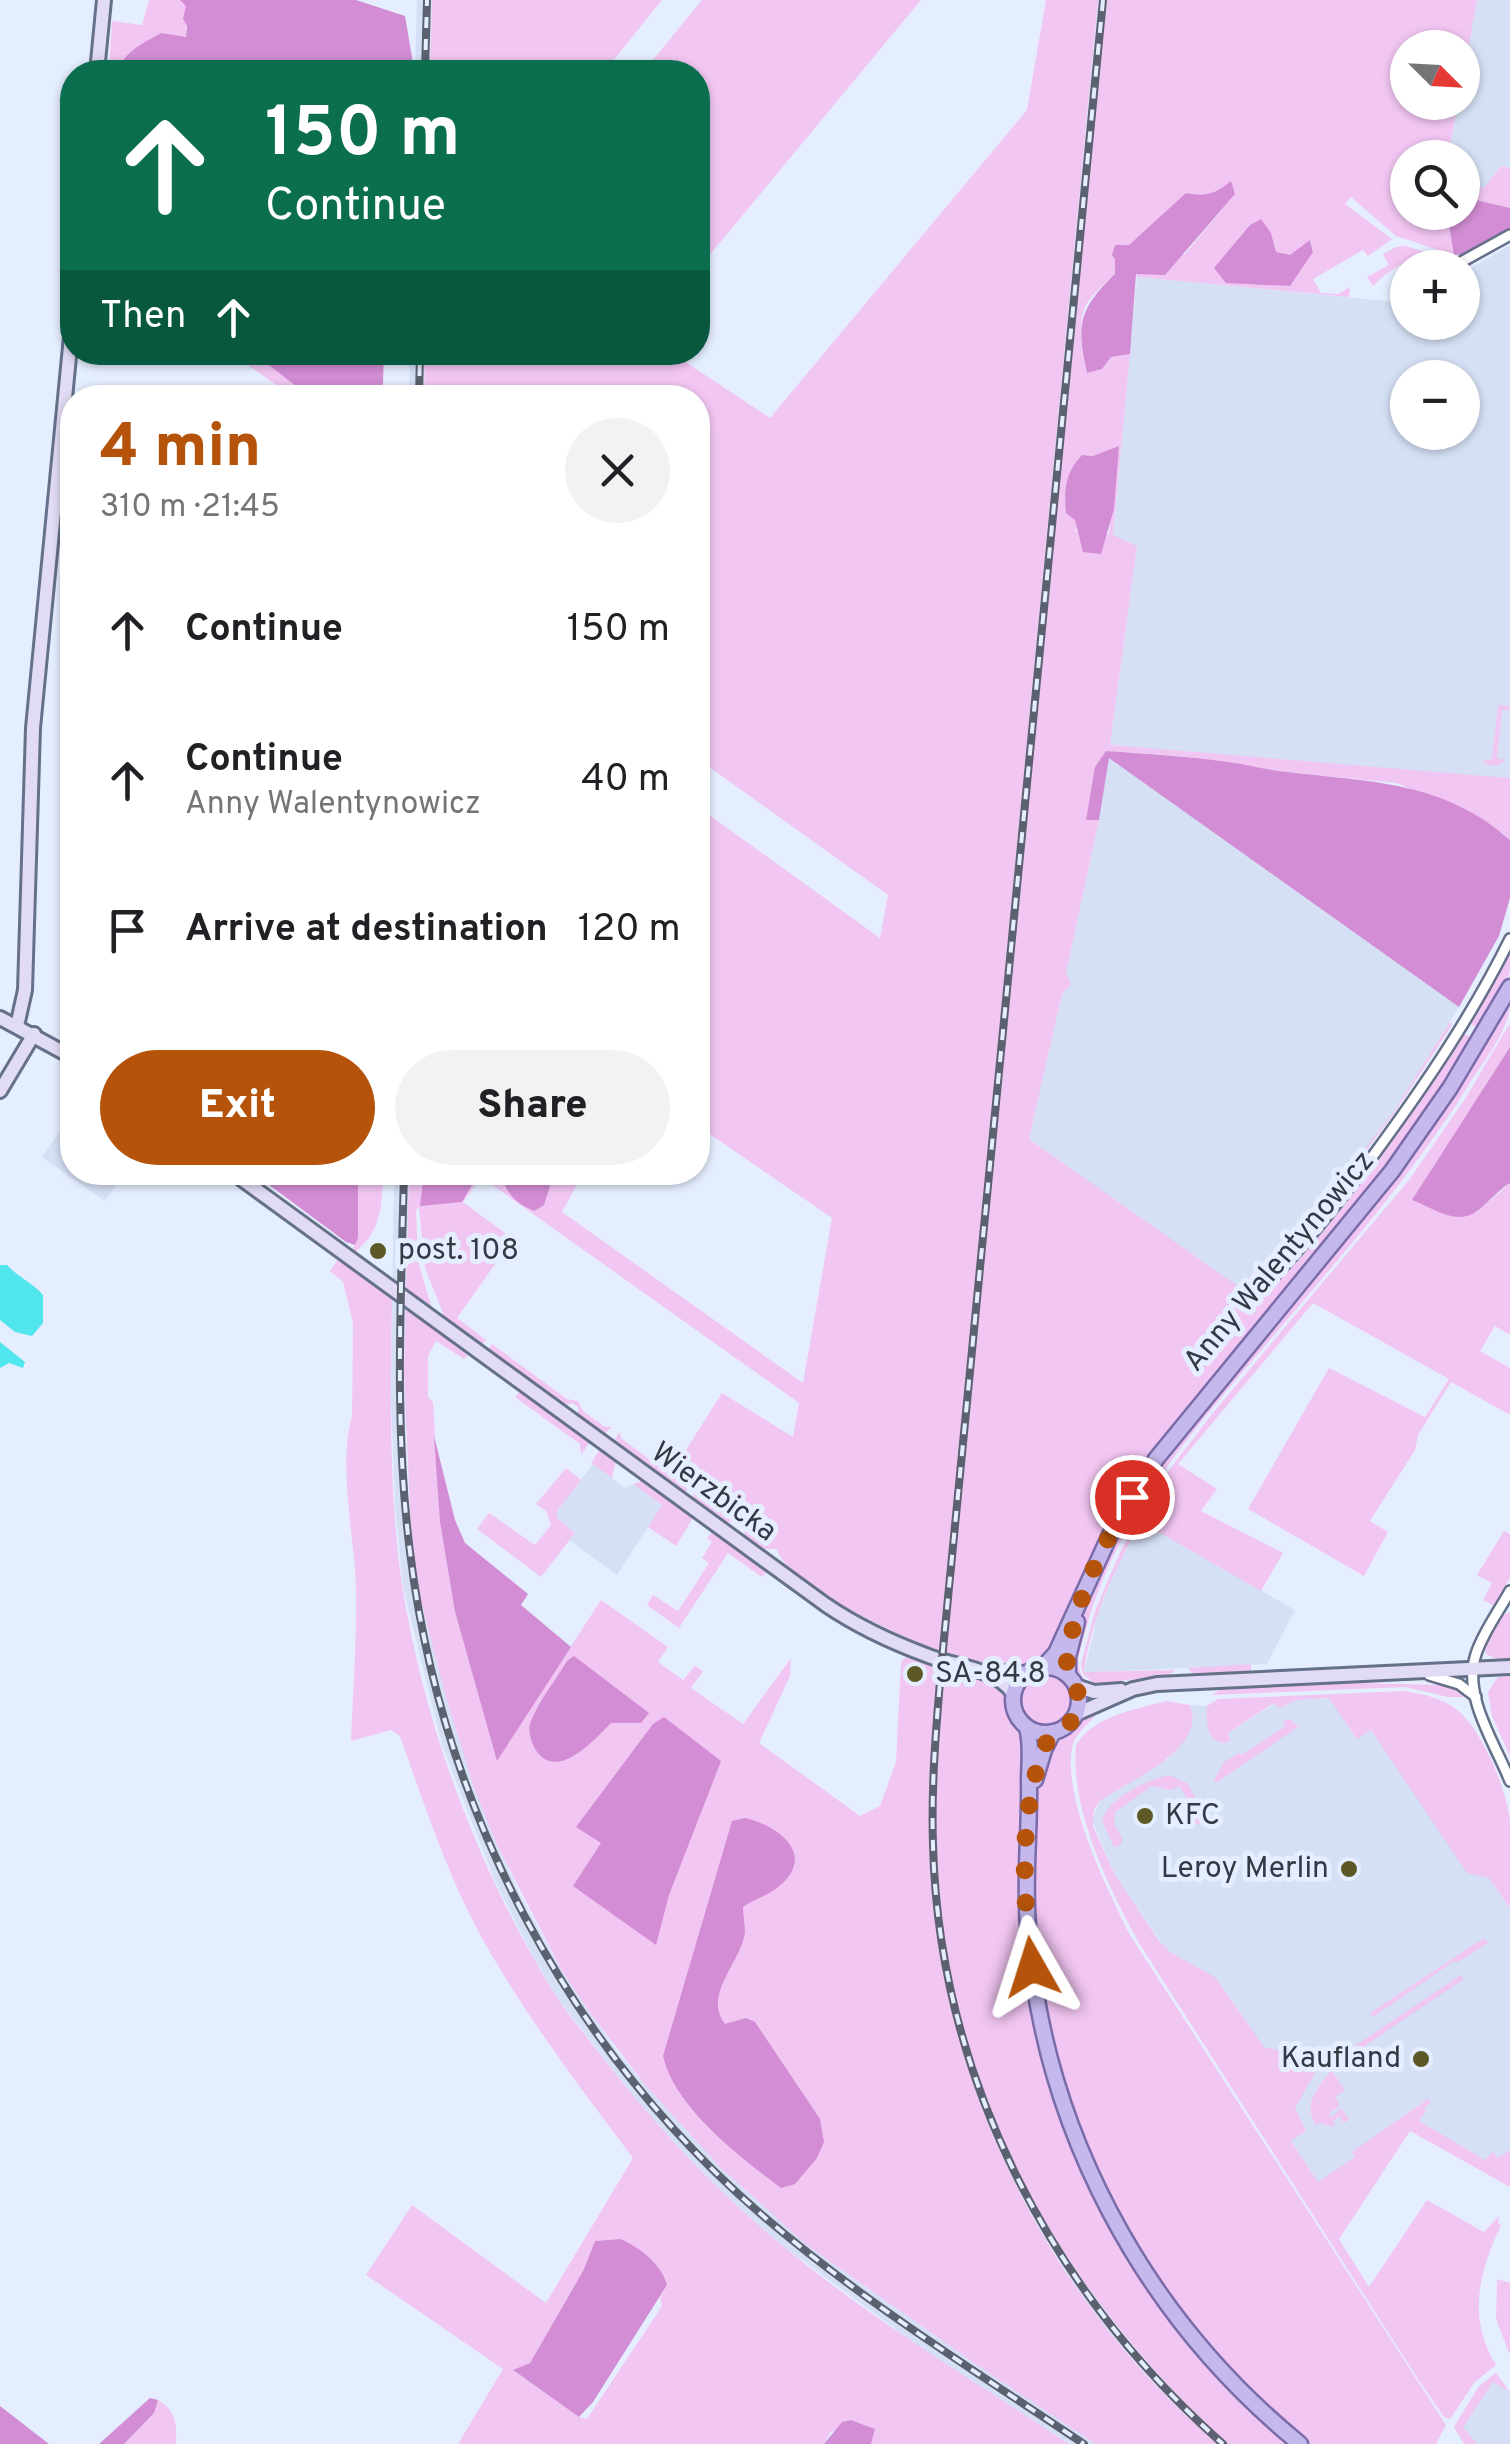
<!DOCTYPE html>
<meta charset="utf-8">
<style>
body{margin:0;font-family:Overpass,sans-serif;background:#f2f2f2;color:#202124;height:100vh;display:flex;flex-direction:column;font-size:38px;white-space:nowrap}
*{box-sizing:border-box;margin:0}
p{font-size:32px;color:#757577}
.icon{flex:none;width:55px;height:55px;fill:none;stroke:currentColor;stroke-width:2;stroke-linecap:round;stroke-linejoin:round}
.map{position:relative;flex:1;overflow:hidden}
.drawer{position:absolute;left:60px;top:385px;width:650px;height:800px;display:flex;flex-direction:column;background:#fff;border-radius:40px;box-shadow:0 2px 8px #0004}
.drawer>*{flex:none}
.top-card{position:absolute;left:60px;top:60px;width:650px;height:305px;border-radius:40px;box-shadow:0 2px 8px #0004;background:#0b6e4f;color:#fff;overflow:hidden}
.needle{width:65px;rotate:114deg}
.buttons{position:absolute;left:1390px;top:30px;display:grid;gap:20px}
.buttons a{display:grid;place-items:center;width:90px;height:90px;border-radius:50%;background:#fff;box-shadow:0 2px 8px #0004;font-size:50px}
.pin{position:absolute;display:grid;place-items:center;width:85px;height:85px;color:#fff;margin:-42px;border:5px solid #fff;border-radius:50%;box-shadow:0 2px 10px #0007}
.me{position:absolute;width:110px;margin:-55px;rotate:354deg;stroke-linejoin:round;filter:drop-shadow(0 0 8px #0008)}
.turn{display:flex;align-items:center;gap:35px;height:210px;padding:0 40px;font-size:45px}
.turn .icon{width:130px;height:130px;stroke-width:2.5}
.turn b{display:block;font-size:70px;line-height:85px}
.then{display:flex;align-items:center;height:95px;padding:0 40px;background:#0003;gap:20px;font-size:38px}
.round{display:grid;place-items:center;flex:none;width:105px;height:105px;border-radius:52px;background:#f2f2f2}
.headline{display:flex;align-items:center;justify-content:space-between;height:170px;padding:0 40px}
h1{font-size:60px;font-weight:800;line-height:75px;color:#b45309}
.button{display:flex;gap:20px;margin-top:auto;padding:20px 40px}
.button a{flex:1;height:115px;border-radius:60px;background:#b45309;color:#fff;font-size:40px;font-weight:800;line-height:115px;text-align:center}
.button a+a{background:#f2f2f2;color:#202124}
ul{padding:0;list-style:none}
li{display:flex;align-items:center;gap:30px;height:150px;padding:0 40px}
li div{flex:1}
li b{display:block;font-size:38px}
li em{font-style:normal}
.map>svg:first-child{display:block}
.built{fill:#d5e0f5;fill-rule:evenodd}
.green{fill:#f2c6f3;fill-rule:evenodd}
.forest{fill:#d28dd4}
.water{fill:#51e6ed}
.lines{fill:none;stroke-linecap:round;stroke-linejoin:round}
.street-casing{stroke:#647189;stroke-width:14}
.secondary-casing{stroke:#647189;stroke-width:18}
.primary-casing{stroke:#796ca9;stroke-width:19}
.street{stroke:#fff;stroke-width:9}
.secondary{stroke:#e2dbf5;stroke-width:12}
.primary{stroke:#c5b8ec;stroke-width:14}
.rail-casing{stroke:#5b616e;stroke-width:8}
.rail{stroke:#e5eeff;stroke-width:4;stroke-dasharray:11;stroke-linecap:butt}
.route{stroke:#b45309;stroke-width:18;stroke-dasharray:0 32.4}
.poi-dot{fill:#5d5926;stroke:#e5eeff;stroke-width:4}
.labels{text-anchor:middle;dominant-baseline:central;stroke-width:10;stroke-linejoin:round;paint-order:stroke}
.poi-label{font-size:30px;fill:#343944;stroke:#e5eeff;text-anchor:start}
.street-label{font-size:30px;fill:#343944;stroke:#e5eeff}
</style>
<div class="map">
<svg width="1510" height="2444" viewBox="0 0 1510 2444">
<rect width="100%" height="100%" fill="#e5eeff"/>
<g class="built">
<polygon points="417,0 432,0 430,72 415,72"/>
<polygon points="1098,0 1106,0 946,1654 940,1652"/>
<polygon points="1477,0 1510,0 1510,168 1501,166 1484,188 1463,184 1462,158 1448,158 1458,103 1462,102 1463,79"/>
<path d="M1510,245V780L1110,745L1137,547L1113,536L1137,277L1407,303L1408,322H1462L1463,273ZM1408,378H1462V432H1408Z"/>
<polygon points="410,353 425,353 424,397 409,398"/>
<polygon points="1108,757 1459,1007 1392,1114 1344,1177 1335,1173 1324,1190 1327,1198 1237,1289 1029,1139 1062,994 1069,982 1066,973 1099,820"/>
<polygon points="72,1113 72,1172 124,1173 105,1201 42,1157"/>
<polygon points="394,1173 409,1173 404,1373 408,1496 418,1589 475,1791 519,1893 562,1971 616,2050 646,2086 722,2168 765,2207 844,2272 1095,2444 1069,2444 917,2345 779,2243 730,2200 648,2116 557,1997 533,1956 495,1881 442,1745 403,1587 395,1503 391,1398"/>
<polygon points="593,1464 625,1488 633,1484 662,1505 617,1575 569,1540 574,1533 557,1518 557,1511"/>
<polygon points="1141,1522 1295,1610 1267,1664 1084,1673 1098,1613 1118,1564"/>
<polygon points="939,1668 945,1670 936,1782 940,1904 960,2016 993,2118 1046,2226 1114,2326 1152,2371 1227,2444 1218,2444 1167,2395 1109,2333 1073,2283 1012,2179 985,2115 954,2020 937,1936 931,1888 930,1776"/>
<polygon points="1330,1698 1473,1727 1493,1765 1510,1818 1510,2171 1504,2175 1408,2121 1331,2236 1270,2139 1318,2066 1263,2054 1164,1947 1115,1875 1092,1820 1100,1801 1169,1758 1177,1746 1192,1709 1190,1705 1207,1706 1221,1743 1226,1743 1227,1734 1275,1703 1280,1708 1296,1700"/>
<polygon points="1493,2381 1510,2392 1510,2444 1477,2444 1463,2427"/>
</g>
<g class="green">
<polygon points="149,0 180,0 186,5 186,38 122,62 128,72 109,72 112,21 142,25"/>
<polygon points="432,0 662,0 604,72 430,72"/>
<polygon points="702,0 921,0 698,269 698,72 643,72"/>
<path d="M1046,0H1098L940,1652C905,1638 786,1585 777,1549H762L745,1537L744,1528L736,1522L724,1523L693,1499L694,1492L689,1489L683,1493L613,1442L620,1432L621,1438L670,1475L722,1393L793,1437L799,1403L481,1177L463,1202L513,1239L457,1318L486,1340L481,1346L445,1318L425,1268L419,1207L416,1210L418,1261L432,1309L406,1293L409,1173H583L562,1212L803,1383L832,1218L698,1126V807L880,938L888,895L698,759V398L424,397L425,353H672L770,418L1027,110Z"/>
<path d="M1106,0H1477L1463,79L1462,48H1408V102L1458,103L1448,157L1408,158V212L1448,213L1454,255L1396,236L1351,197L1345,204L1392,239L1368,256L1363,250L1313,279L1321,293L1338,294L1350,287L1349,297L1137,277L1136,274L1185,254L1235,194L1231,182C1215,194 1206,197 1186,194L1129,245H1114L1116,274C1106,283 1092,294 1086,305C1077,323 1082,356 1087,373L1102,369L1111,357L1130,354L1113,535L1137,546L1110,745L1510,778V840L1501,832L1397,783L1288,772L1179,756L1106,751L1087,820H1099L1066,973L1071,984L1062,994L1029,1139L1239,1287L1252,1305C1336,1229 1402,1129 1463,1034L1469,1036L1470,1045L1368,1192L1150,1455L1101,1538L1054,1646H1050C1032,1681 976,1662 946,1654ZM1260,220L1271,233L1276,252L1290,256L1311,241L1313,251L1226,283L1215,268L1250,225ZM1119,447L1109,534L1076,532L1082,455L1093,456Z"/>
<polygon points="1501,166 1510,168 1510,208 1463,197 1463,184 1484,188"/>
<path d="M1406,246L1449,260L1431,263L1428,255C1405,260 1389,270 1373,286L1367,277L1389,265L1383,254L1396,247Z"/>
<polygon points="231,353 272,353 266,362 310,397 293,397"/>
<polygon points="1498,705 1510,706 1509,710 1502,710 1497,758 1505,760 1498,766 1487,765 1483,761 1492,759"/>
<polygon points="1510,949 1510,973 1481,1023 1474,1026 1469,1023"/>
<path d="M1510,1002C1510,1030 1484,1060 1470,1083C1411,1178 1336,1262 1264,1347C1192,1431 1115,1520 1086,1629C1081,1649 1070,1670 1090,1684C1064,1674 1076,1638 1083,1617C1142,1442 1290,1318 1399,1175C1441,1120 1476,1061 1510,1002Z"/>
<polygon points="1450,1022 1452,1025 1393,1115 1343,1181 1335,1180 1336,1172 1344,1176 1392,1114"/>
<path d="M1510,1023V1047L1450,1141L1476,1213L1510,1183V1335L1495,1326L1480,1351L1510,1368V1415L1451,1382L1418,1435L1415,1450L1370,1521L1388,1532L1364,1576L1248,1509L1329,1368L1425,1417L1449,1379L1313,1303L1178,1464L1217,1489L1201,1511L1283,1553L1261,1591L1141,1522C1115,1569 1091,1618 1084,1672L1176,1670L1169,1675L1095,1684L1083,1674L1081,1664L1095,1611L1121,1550L1167,1473L1212,1414L1409,1180L1465,1099Z"/>
<path d="M358,1173H383C382,1204 382,1231 355,1252L352,1251L358,1238Z"/>
<polygon points="1287,1241 1293,1246 1251,1287 1245,1281"/>
<path d="M339,1258L392,1297C391,1392 388,1490 402,1584C424,1726 479,1872 555,1994C568,2015 585,2034 600,2054C653,2123 710,2185 777,2241C867,2317 970,2378 1069,2444H871L875,2429L851,2420L830,2433L824,2444H458L503,2369L366,2275L412,2205L546,2303L633,2158C578,2085 521,2010 477,1929C445,1868 423,1801 400,1736L391,1730L351,1741C353,1690 357,1638 356,1586C354,1534 338,1466 352,1416L353,1323L343,1282L330,1271ZM619,2239L654,2262L667,2285L660,2298L662,2306L587,2419L579,2417L514,2371L530,2363L583,2271L595,2241Z"/>
<path d="M406,1306L467,1355L464,1359L436,1341L428,1356V1397L433,1402L440,1522L455,1612L497,1760L601,1600L668,1647L658,1662L683,1680L695,1666L703,1671L691,1688L743,1724L791,1658L790,1676L759,1743L860,1816L880,1806L896,1762L901,1662L907,1656L939,1668C932,1741 925,1816 932,1889C950,2102 1055,2306 1218,2444H1095L977,2365L808,2246L721,2168L646,2086L591,2014L562,1971L497,1845L475,1791L445,1694L418,1589L411,1531L404,1373Z"/>
<polygon points="492,1344 567,1399 578,1401 583,1411 605,1427 612,1427 604,1435 577,1415 579,1408 572,1403 564,1406 488,1350"/>
<polygon points="520,1391 590,1442 581,1455 580,1444 515,1397"/>
<polygon points="600,1449 616,1461 612,1478 591,1463"/>
<polygon points="566,1468 581,1480 557,1511 557,1518 575,1533 541,1577 477,1529 489,1513 535,1545 551,1525 546,1511 536,1504"/>
<polygon points="642,1481 693,1518 676,1546 648,1527 662,1505 633,1484"/>
<polygon points="1504,1531 1510,1534 1510,1577 1494,1606 1483,1600 1492,1583 1477,1575"/>
<polygon points="712,1532 766,1572 762,1577 728,1553 679,1628 647,1605 653,1595 678,1611 709,1563 702,1558 712,1542 707,1538"/>
<polygon points="1510,1612 1510,1659 1497,1659 1486,1654 1485,1648 1499,1617"/>
<polygon points="1251,1664 1251,1671 1193,1674 1188,1668"/>
<path d="M945,1670L995,1683L1005,1692L1011,1719L1025,1737C1021,1805 1016,1873 1022,1942C1039,2137 1139,2319 1289,2444H1227C1049,2278 939,2077 936,1829C935,1776 940,1723 945,1670Z"/>
<circle cx="1046" cy="1700" r="27"/>
<polygon points="1510,1676 1510,1756 1492,1716 1488,1692 1498,1677"/>
<polygon points="1299,1682 1448,1685 1467,1697 1448,1697 1405,1687 1212,1695 1225,1686"/>
<path d="M1405,1691C1422,1694 1442,1698 1456,1709C1482,1729 1507,1790 1510,1821C1510,1850 1510,1879 1510,1908L1489,1878L1467,1873L1371,1730L1357,1739L1329,1698L1296,1700L1280,1708L1274,1703L1228,1733L1230,1740L1226,1743C1206,1742 1206,1723 1207,1706L1218,1699Z"/>
<path d="M1166,1701L1190,1705C1208,1750 1127,1781 1100,1801L1094,1810L1093,1826L1115,1875L1159,1941L1170,1952L1215,1977L1264,2047L1318,2061L1319,2066L1295,2108L1306,2131L1291,2141L1318,2182L1355,2157L1352,2152L1428,2099L1431,2103L1424,2108L1426,2111L1419,2121L1485,2160L1493,2152L1498,2158L1510,2150V2187L1410,2131L1339,2239L1369,2287L1427,2200L1484,2232L1499,2216L1498,2223L1501,2225C1479,2272 1467,2318 1496,2365L1474,2383L1450,2419L1444,2417L1418,2379L1139,1943C1109,1888 1070,1810 1076,1745C1095,1715 1134,1710 1166,1701Z"/>
<path d="M1094,1709L1095,1716C1087,1725 1074,1735 1072,1748C1063,1800 1107,1889 1130,1935L1446,2425L1436,2444H1311C1160,2325 1062,2148 1038,1957C1032,1905 1026,1834 1040,1782C1044,1768 1050,1753 1055,1739C1071,1732 1078,1716 1094,1709Z"/>
<polygon points="1290,1719 1298,1727 1216,1783 1214,1780 1224,1762 1239,1753 1242,1755 1285,1726 1283,1720"/>
<path d="M1169,1775L1187,1783L1206,1816L1198,1825L1192,1822L1197,1814L1179,1786L1171,1790L1152,1786L1115,1812L1114,1823L1123,1840L1120,1845L1114,1847L1102,1821C1107,1798 1147,1780 1169,1775Z"/>
<polygon points="1484,1938 1488,1943 1456,1963 1454,1961 1373,2017 1370,2013"/>
<polygon points="1461,1975 1464,1979 1333,2067 1340,2056"/>
<path d="M1331,2070L1345,2090L1335,2097L1340,2105L1329,2114L1332,2117L1341,2108L1349,2119L1344,2123L1339,2116L1333,2121L1335,2125L1332,2127L1320,2123L1316,2125C1302,2103 1318,2088 1331,2070Z"/>
<polygon points="1497,2279 1510,2283 1510,2355 1496,2319"/>
<polygon points="1496,2373 1510,2392 1493,2382 1463,2427 1477,2444 1464,2444 1454,2427 1479,2386"/>
<path d="M158,2400C176,2410 177,2425 176,2444H124L154,2413Z"/>
</g>
<g class="forest">
<path d="M180,0H356L405,16L413,63L411,72H128L122,62C131,48 147,41 161,33L186,37L187,26L183,19L186,6Z"/>
<path d="M1231,181L1235,194L1165,275L1136,274L1130,354L1111,357L1102,369L1087,373C1076,324 1079,309 1115,274V259L1112,255L1115,245H1129L1186,193C1206,197 1215,194 1231,181Z"/>
<polygon points="1463,197 1510,208 1510,229 1466,254 1454,255 1447,213 1462,212"/>
<polygon points="1261,219 1271,233 1276,252 1290,255 1310,240 1313,252 1290,286 1226,283 1214,268 1250,225"/>
<polygon points="272,352 384,353 383,384 376,397 310,397 265,362"/>
<path d="M1119,446L1114,509L1101,554L1083,552L1075,520L1066,513C1064,489 1065,473 1082,455L1093,456Z"/>
<path d="M1106,751C1147,754 1187,756 1228,762C1248,765 1268,770 1288,772C1370,782 1444,781 1510,840V898L1499,936L1459,1007L1109,758L1099,820H1086L1095,767Z"/>
<path d="M1510,1047V1183C1498,1190 1490,1201 1480,1209C1457,1228 1434,1208 1412,1200Z"/>
<polygon points="253,1173 358,1173 358,1238 355,1245 346,1242"/>
<polygon points="424,1173 475,1173 476,1178 462,1202 420,1206"/>
<path d="M506,1173H554L544,1205L534,1211C518,1204 508,1196 503,1180Z"/>
<polygon points="434,1436 455,1520 465,1543 528,1594 521,1605 571,1647 497,1761 455,1612 440,1522"/>
<path d="M574,1656L649,1713L641,1723H611C594,1740 555,1785 534,1747C531,1740 528,1731 530,1724C537,1703 556,1680 567,1661Z"/>
<polygon points="664,1717 721,1761 669,1895 656,1945 573,1886 601,1843 576,1827 653,1724"/>
<path d="M745,1818C780,1826 818,1856 777,1888C767,1896 753,1899 743,1907C743,1915 745,1925 745,1932C742,1961 702,1995 725,2024L746,2018L755,2022L820,2119L824,2142L817,2158L795,2184L781,2188C741,2158 674,2107 663,2056L732,1821Z"/>
<path d="M620,2239C639,2247 661,2263 667,2285L593,2402L579,2417L513,2370L530,2363L583,2271L595,2241Z"/>
<polygon points="150,2398 158,2400 154,2413 124,2444 99,2444"/>
<polygon points="0,2406 49,2444 0,2444"/>
<polygon points="851,2420 875,2429 871,2444 824,2444 842,2422"/>
</g>
<g class="water">
<path d="M0,1265H7C18,1277 33,1283 43,1295V1323L32,1336L15,1332L0,1320Z"/>
<polygon points="0,1342 25,1362 23,1368 9,1363 0,1368"/>
</g>
<g class="lines">
<g class="street-casing">
<g id="street">
<polyline points="1463,261 1510,235"/>
<path d="M1248,1302C1298,1255 1338,1203 1378,1149C1427,1082 1473,1014 1510,939"/>
<path d="M1510,1591C1499,1611 1483,1632 1476,1654C1462,1696 1495,1743 1510,1781"/>
<polyline points="1429,1675 1459,1684 1476,1697"/>
</g>
</g>
<g class="secondary-casing">
<g id="secondary">
<polyline points="97,72 104,0"/>
<polyline points="0,1018 72,1057"/>
<polyline points="17,1026 25,990 33,728 72,326"/>
<polyline points="0,1091 34,1034"/>
<path d="M232,1172L826,1605C857,1626 891,1642 926,1655C954,1667 994,1667 1013,1693"/>
<polyline points="991,1672 1026,1673"/>
<polyline points="1076,1686 1094,1692 1121,1690"/>
<polyline points="1076,1714 1133,1689 1157,1684 1510,1667"/>
</g>
</g>
<g class="primary-casing">
<g id="primary">
<polyline points="1044,1666 1056,1653 1110,1535 1156,1459 1392,1171 1450,1088 1510,987"/>
<circle cx="1046" cy="1700" r="33"/>
<polyline points="1068,1675 1068,1657 1077,1622"/>
<path d="M1027,1728C1032,1745 1029,1763 1029,1781C1030,1829 1024,1877 1028,1926C1042,2128 1143,2316 1300,2444"/>
<polyline points="1035,1780 1044,1750 1053,1732"/>
</g>
</g>
<use href="#street" class="street"/>
<use href="#secondary" class="secondary"/>
<use href="#primary" class="primary"/>
<g class="rail-casing">
<g id="rail">
<path d="M1103,0L941,1670C936,1728 931,1787 933,1845C939,2077 1051,2292 1223,2444"/>
<polyline points="425,72 427,0"/>
<polyline points="419,398 420,352"/>
<path d="M404,1172C401,1299 394,1427 410,1552C441,1807 567,2047 762,2215C862,2301 975,2371 1084,2444"/>
</g>
</g>
<use href="#rail" class="rail"/>
</g>
<g class="lines">
<path class="route" d="M1032,1967C1023,1897 1018,1815 1044,1748C1051,1730 1072,1729 1078,1710C1084,1689 1065,1679 1067,1660C1074,1603 1102,1545 1132,1497"/>
</g>
<g class="poi-dot">
<circle cx="378" cy="1251" r="10"/>
<circle cx="915" cy="1674" r="10"/>
<circle cx="1145" cy="1816" r="10"/>
<circle cx="1349" cy="1869" r="10"/>
<circle cx="1421" cy="2059" r="10"/>
</g>
<g class="labels">
<g class="poi-label">
<text x="398" y="1251">post. 108</text>
<text x="935" y="1674">SA-84.8</text>
<text x="1165" y="1816">KFC</text>
<text x="1329" y="1869" text-anchor="end">Leroy Merlin</text>
<text x="1401" y="2059" text-anchor="end">Kaufland</text>
</g>
<g class="street-label">
<text transform="translate(1280 1262) rotate(-50)">Anny Walentynowicz</text>
<text transform="translate(713 1493) rotate(36)">Wierzbicka</text>
</g>
</g>
</svg>
<div class="buttons">
<a><svg class="needle" viewBox="-14 -14 28 28"><path d="M0-13l5 13h-10z" fill="#e53935"/><path d="M0 13l5-13h-10z" fill="#757577"/></svg></a>
<a><svg class="icon" aria-label="search" viewBox="0 0 24 24"><circle cx="10" cy="10" r="6"/><path d="M15 15l6 6"/></svg></a>
<a>+</a>
<a>−</a>
</div>
<div class="pin" style="left:1132px;top:1497px;background:#d93025"><svg class="icon" aria-label="arrive" viewBox="0 0 24 24"><path d="M6 21V4h12l-3 4 3 4H6"/></svg></div>
<svg class="me" style="left:1032px;top:1967px" viewBox="-20 -20 40 40"><path d="M0-17L14 15 0 8-14 15z" fill="#b45309" stroke="#fff" stroke-width="4"/></svg>
<div class="top-card">
<div class="turn"><svg class="icon" aria-label="ahead" viewBox="0 0 24 24"><path d="M12 20V5M6 11l6-6 6 6"/></svg><div><b>150 m</b>Continue</div></div>
<div class="then">Then<svg class="icon" aria-label="ahead" viewBox="0 0 24 24"><path d="M12 20V5M6 11l6-6 6 6"/></svg></div>
</div>
<section class="drawer">
<div class="headline"><div><h1>4 min</h1><p>310 m · 21:45</p></div><a class="round"><svg class="icon" aria-label="close" viewBox="0 0 24 24"><path d="M6 6l12 12M18 6L6 18"/></svg></a></div>
<ul>
<li><svg class="icon" aria-label="ahead" viewBox="0 0 24 24"><path d="M12 20V5M6 11l6-6 6 6"/></svg><div><b>Continue</b></div><em>150 m</em></li>
<li><svg class="icon" aria-label="ahead" viewBox="0 0 24 24"><path d="M12 20V5M6 11l6-6 6 6"/></svg><div><b>Continue</b><p>Anny Walentynowicz</p></div><em>40 m</em></li>
<li><svg class="icon" aria-label="arrive" viewBox="0 0 24 24"><path d="M6 21V4h12l-3 4 3 4H6"/></svg><div><b>Arrive at destination</b></div><em>120 m</em></li>
</ul>
<div class="button"><a>Exit</a><a>Share</a></div>
</section>
</div>
